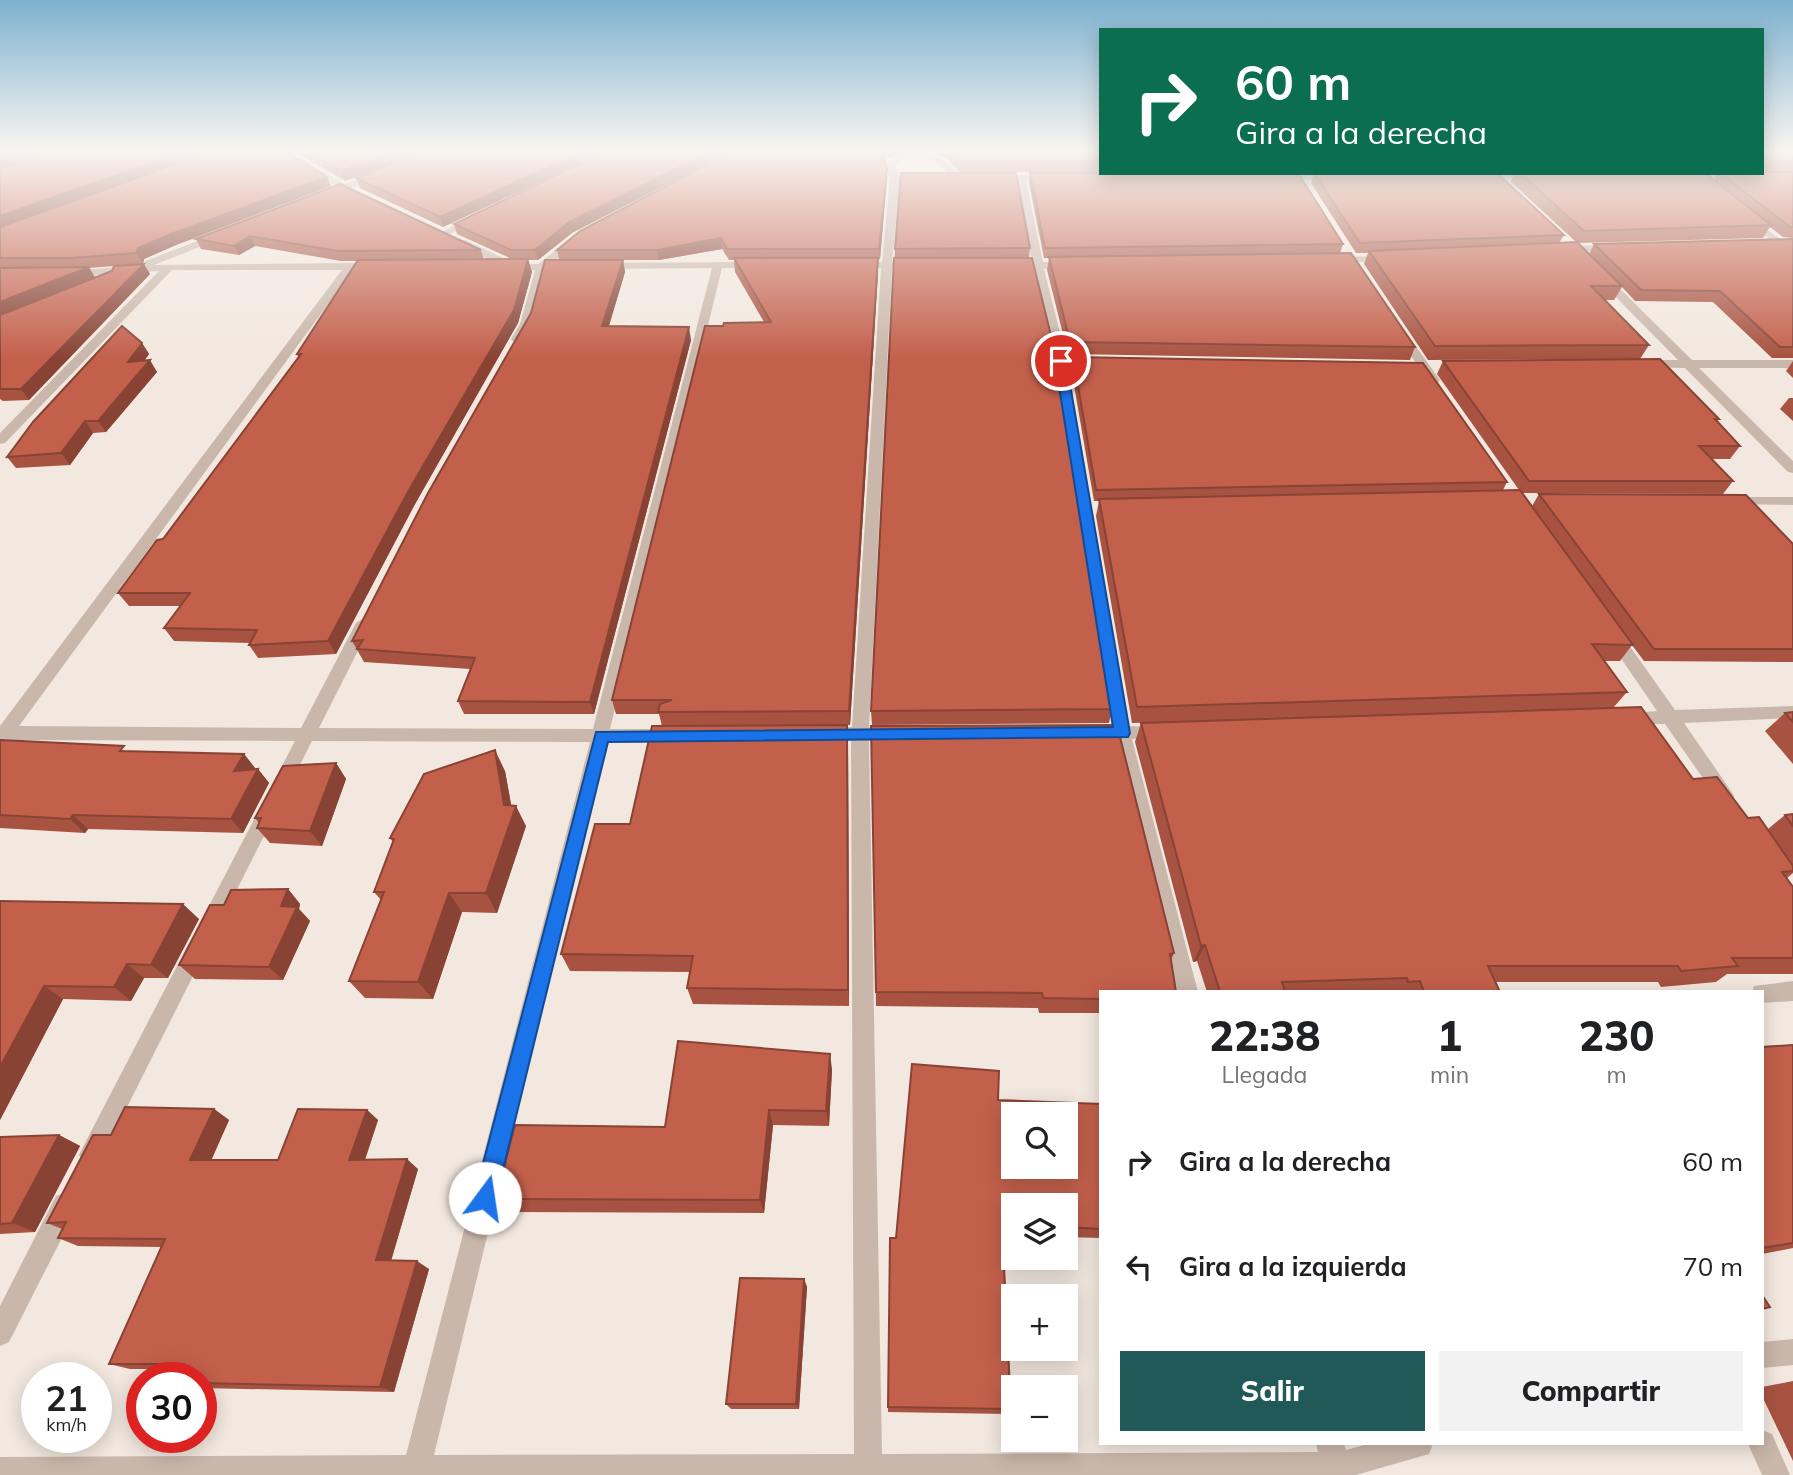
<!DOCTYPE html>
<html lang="es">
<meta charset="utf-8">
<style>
body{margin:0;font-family:Mulish,sans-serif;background:#f2f2f2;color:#202124;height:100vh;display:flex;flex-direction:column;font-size:26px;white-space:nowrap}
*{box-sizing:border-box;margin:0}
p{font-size:23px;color:#757577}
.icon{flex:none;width:38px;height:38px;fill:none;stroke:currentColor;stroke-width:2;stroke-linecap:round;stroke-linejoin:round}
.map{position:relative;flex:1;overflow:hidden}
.side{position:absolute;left:1099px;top:990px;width:665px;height:455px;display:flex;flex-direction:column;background:#fff;border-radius:0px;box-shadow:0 4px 18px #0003}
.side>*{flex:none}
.guide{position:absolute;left:1099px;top:28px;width:665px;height:147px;border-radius:0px;box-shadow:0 4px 18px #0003;background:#0b6e4f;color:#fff;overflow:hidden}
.tools{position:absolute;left:1001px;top:1102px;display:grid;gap:14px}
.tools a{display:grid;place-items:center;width:77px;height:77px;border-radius:0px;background:#fff;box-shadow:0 4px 18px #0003;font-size:35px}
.speed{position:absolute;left:21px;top:1362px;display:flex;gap:14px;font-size:35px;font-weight:700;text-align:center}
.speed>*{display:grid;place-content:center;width:91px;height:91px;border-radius:50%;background:#fff;box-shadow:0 4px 18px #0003;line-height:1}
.speed small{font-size:18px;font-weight:400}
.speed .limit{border:10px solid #d22;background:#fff;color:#111}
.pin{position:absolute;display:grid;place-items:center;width:60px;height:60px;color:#fff;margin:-30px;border:4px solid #fff;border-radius:50%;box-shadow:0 2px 7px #0007}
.me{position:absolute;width:77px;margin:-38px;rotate:14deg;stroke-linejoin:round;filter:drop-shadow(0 0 5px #0008)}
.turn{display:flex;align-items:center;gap:24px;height:147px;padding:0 21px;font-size:32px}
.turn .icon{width:91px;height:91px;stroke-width:2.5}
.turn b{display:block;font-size:49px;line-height:60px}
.eta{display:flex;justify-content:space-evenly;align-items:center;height:119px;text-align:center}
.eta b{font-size:42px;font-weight:800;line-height:49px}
.button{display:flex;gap:14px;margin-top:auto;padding:14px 21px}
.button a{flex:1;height:80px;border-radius:0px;background:#205958;color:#fff;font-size:28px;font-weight:800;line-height:80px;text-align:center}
.button a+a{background:#f2f2f2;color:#202124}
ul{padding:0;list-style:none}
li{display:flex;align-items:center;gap:21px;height:105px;padding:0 21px}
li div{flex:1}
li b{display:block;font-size:26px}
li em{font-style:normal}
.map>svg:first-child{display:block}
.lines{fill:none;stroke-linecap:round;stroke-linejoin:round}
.street{fill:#cab7ab;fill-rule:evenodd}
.wall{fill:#a85341;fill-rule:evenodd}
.shaded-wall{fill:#884335}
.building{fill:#c3604c;stroke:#884335;stroke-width:2;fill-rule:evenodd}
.route{fill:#1a73e8;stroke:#114b97;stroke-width:2}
</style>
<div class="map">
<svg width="1793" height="1475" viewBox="0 0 1793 1475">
<rect width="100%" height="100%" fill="#f2e8df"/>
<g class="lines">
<g class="street">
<polygon points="280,152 290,152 345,184 375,173 383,175 352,188 353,193 344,191 326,198 321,195 323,193 337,187"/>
<path d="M903,152C927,152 948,155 961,178L953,180C943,163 929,158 910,155L895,165L900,178L892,262H918L923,265L918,268H892L869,727L900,729L903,734L900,739L869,741L882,1454L1318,1452L1316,1444H1344L1346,1450L1368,1444H1433L1429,1454L1356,1475H0V1457L406,1455L590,742L312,741L216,931L209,934L202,931L199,925L295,741L9,740L0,746V726L342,270H172L5,443L0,444V433L159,271L68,277L63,274L68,271L146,265L145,261L221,232L225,233V237L154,265L351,263L376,264L381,267L376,270H353L19,726L301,728L356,623L364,618L372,623L319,728L593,729L712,268L600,269L595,266L600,263L757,262L762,265L757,268H722L610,729H673L679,731L682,736L679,741L673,743L607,742L434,1455L854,1454L851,741L818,739L815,734L818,729L852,727L881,268H855L850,265L855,262H882L890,178L885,164Z"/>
<polygon points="1475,173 1541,173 1543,175 1538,178 1478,178 1475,177"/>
<polygon points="1744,173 1744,177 1741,178 1685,177 1680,174"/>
<polygon points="1279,174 1335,174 1340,177 1335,180 1276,179 1276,175"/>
<polygon points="1051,175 1054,176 1054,180 1026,181 1043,262 1069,262 1074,265 1069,268 1044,269 1067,361 1129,726 1166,727 1169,732 1166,737 1132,739 1198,992 1176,992 1115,739 1091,738 1088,733 1091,728 1112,726 1055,361 1033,269 1013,269 1008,266 1013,263 1032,262 1017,181 995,181 990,178 995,175"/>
<polygon points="474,215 482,217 447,236 438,234"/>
<polygon points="1749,216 1793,249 1793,257 1746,221 1746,217"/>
<polygon points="576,234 581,237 580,239 551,264 565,264 570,267 565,270 545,270 532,324 521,341 513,341 511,339 520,324 535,270 505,269 456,242 465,240 516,264 538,264"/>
<polygon points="1619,245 1619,249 1615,250 1559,252 1554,249 1559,246"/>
<polygon points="1391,256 1391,260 1387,261 1331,263 1326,260 1331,257"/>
<polygon points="1599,276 1607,276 1692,360 1793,360 1793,368 1699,368 1793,461 1793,473 1788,472 1685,368 1638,367 1636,364 1642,360 1678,360 1599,280"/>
<polygon points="1396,330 1404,330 1440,380 1438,383 1430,383 1394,332"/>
<polygon points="1730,497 1793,497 1793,505 1725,504 1725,498"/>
<polygon points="1613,629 1619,631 1675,710 1793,706 1793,718 1684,723 1731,791 1734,796 1731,801 1725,803 1719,801 1665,724 1619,724 1616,719 1619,714 1657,711 1605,635"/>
<polygon points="196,941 203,943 206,950 99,1163 91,1167 83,1163 79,1155 83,1147 189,943"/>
<polygon points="1793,981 1793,1001 1762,1003 1762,992 1752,992 1754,986"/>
<polygon points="65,1193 74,1196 77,1205 74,1214 9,1342 0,1346 0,1306 56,1196"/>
<polygon points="1793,1339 1793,1365 1762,1368 1762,1342"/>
<polygon points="1762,1430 1772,1434 1790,1475 1762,1475 1748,1444 1762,1444"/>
</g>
</g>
<g class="wall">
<path d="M0,152L331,186L176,245L144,259L143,264L150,274L29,400L3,401L0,399ZM114,266L112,271L95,277L89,268Z"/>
<polygon points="295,152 604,152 443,227 360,188 356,178 412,156 345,181"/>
<polygon points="871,152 904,152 889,158"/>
<polygon points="932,152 1101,152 1101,172 960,172 947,158"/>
<rect x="1762" y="152" width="31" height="19"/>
<polygon points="887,169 887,178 880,259 878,259 878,272 850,725 847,725 848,744 849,1006 693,1004 687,988 690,972 570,971 561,954 630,824 662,726 659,714 616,714 612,700 723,326 764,322 735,272 734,260 729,260 722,249 659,260 623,260 625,272 609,326 691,340 594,714 464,714 458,701 470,669 364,662 352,641 559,260 557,250"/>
<polygon points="1793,172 1793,238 1783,237 1770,227 1763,238 1578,243 1589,254 1594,244 1793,239 1793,358 1772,358 1713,302 1635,301 1622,287 1614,300 1605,300 1649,345 1640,359 1428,360 1364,264 1368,253 1356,253 1311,183 1314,173 1564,235 1559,243 1576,242 1511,182 1514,173 1705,173 1714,180 1717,173"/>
<polygon points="1030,173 1343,244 1340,254 1415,347 1410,360 1068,354 1047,270 1049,258 1044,258 1029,183"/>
<polygon points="340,184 481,250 484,260 512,259 457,234 454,224 572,233 538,260 528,260 532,272 518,323 415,504 336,654 258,658 249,645 250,643 174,641 164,628 181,606 129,606 118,593 163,539 298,357 297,354 358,261 341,261 255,246 239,255 201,249 196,239"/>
<polygon points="1030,248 1029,258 1112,709 1109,723 872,725 871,711 895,249"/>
<polygon points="142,343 149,354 144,361 157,372 106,432 93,433 70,465 16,468 7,457"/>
<polygon points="1073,357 1507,482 1503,490 1519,490 1437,374 1443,361 1719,419 1717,421 1740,446 1730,459 1711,459 1733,481 1723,494 1523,493 1532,506 1539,494 1793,544 1793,662 1644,661 1632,645 1620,661 1604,661 1627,692 1613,708 1693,779 1748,818 1768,829 1785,815 1793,814 1793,873 1787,878 1793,887 1793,974 1727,974 1716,982 1661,987 1658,982 1495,982 1500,992 1207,992 1197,961 1193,962 1135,742 1141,723 1170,722 1132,723 1096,516 1099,501 1094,501 1071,368"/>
<polygon points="1793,361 1793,378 1786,371"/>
<polygon points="1789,398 1793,398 1793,421 1780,409"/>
<polygon points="1793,712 1793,764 1765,731 1785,713"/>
<polygon points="871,726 1174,953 1171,960 1101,992 1101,1013 1039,1013 1038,1008 876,1006"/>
<polygon points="0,740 128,751 244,754 255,768 254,770 258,769 269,783 243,833 88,829 85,833 0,828"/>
<polygon points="336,763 346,779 322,846 270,843 257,828 259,823 255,818"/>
<polygon points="505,771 511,805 526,826 497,913 462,912 433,999 365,998 349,981 381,900 374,892 393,842 390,838"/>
<polygon points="288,889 300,904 299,909 310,921 283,980 195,979 179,965 224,905"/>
<polygon points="0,901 199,919 168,978 144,978 131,1001 63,999 0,1120"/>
<polygon points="1793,1045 1793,1248 1762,1254 1762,1047"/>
<polygon points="832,1069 829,1126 773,1125 764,1213 509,1212 496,1199 665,1127"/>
<polygon points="998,1100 1101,1104 1101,1238 1066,1237 1066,1206 1013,1206 1013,1235 1003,1234 1011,1409 1007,1414 888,1412 890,1238 896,1238"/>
<polygon points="214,1109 229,1120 211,1160 278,1160 367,1110 378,1120 365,1159 418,1169 391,1260 429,1269 394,1392 201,1388 201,1377 181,1369 130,1369 109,1364 162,1247 78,1246 58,1238 62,1229 47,1223 111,1135"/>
<polygon points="59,1135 80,1146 35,1232 0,1234 0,1137"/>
<polygon points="804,1279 807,1287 799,1409 731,1409 726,1404"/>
<polygon points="1793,1381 1793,1461 1762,1396 1762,1387"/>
</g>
<g class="shaded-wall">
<polygon points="17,152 51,152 0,169 0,157"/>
<polygon points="182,152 213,152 0,229 0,216"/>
<polygon points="394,152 423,152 345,181 341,171"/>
<polygon points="581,152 604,152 443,227 440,217"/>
<polygon points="710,152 730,152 572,233 538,260 535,250 569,222"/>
<polygon points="889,152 904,152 889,158"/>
<polygon points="887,169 887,178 880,259 879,249"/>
<polygon points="327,177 331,186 176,245 144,259 143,264 137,253 138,248 171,234"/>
<polygon points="250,236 255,246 239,255 234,246"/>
<polygon points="721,238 722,249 659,260 657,250"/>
<polygon points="878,258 878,272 850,725 849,711"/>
<polygon points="528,259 532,272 518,323 415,504 336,654 328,641"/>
<polygon points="623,260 625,272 605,338 602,326"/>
<polygon points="144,264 150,274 29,400 21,389"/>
<polygon points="89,267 95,278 0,316 0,302"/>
<polygon points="689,327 691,340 594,714 590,702"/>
<polygon points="142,343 149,354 135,373 128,362"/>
<polygon points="150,360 157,372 106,432 98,421"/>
<polygon points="85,421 93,433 70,465 61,453"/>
<polygon points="847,725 848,744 849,1006 848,990"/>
<polygon points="495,750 505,771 513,815 516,806 526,826 497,913 486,893 504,805"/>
<polygon points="244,754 255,768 246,785 234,771"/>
<polygon points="336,763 346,779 322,846 310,831"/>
<polygon points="258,769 269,783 243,833 231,819"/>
<polygon points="73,815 88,829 85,833 70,819"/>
<polygon points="288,889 300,904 299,909 310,921 283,980 269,967 281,906"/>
<polygon points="449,893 462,912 433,999 418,982"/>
<polygon points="183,904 199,919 168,978 151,965"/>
<polygon points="1205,945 1197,961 1193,962 1201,946"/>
<polygon points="127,964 144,978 131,1001 114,987"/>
<polygon points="44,986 63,999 0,1120 0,1067"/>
<polygon points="830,1054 832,1069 829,1126 826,1111"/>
<polygon points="214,1109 229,1120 207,1170 190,1160"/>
<polygon points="367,1110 378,1120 362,1169 349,1160"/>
<polygon points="769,1110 773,1125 764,1213 760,1200"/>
<polygon points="59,1135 80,1146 35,1232 12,1223"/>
<polygon points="407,1159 418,1169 389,1268 376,1260"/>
<polygon points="417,1261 429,1269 394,1392 380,1387"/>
<polygon points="804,1279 807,1287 799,1409 796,1404"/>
</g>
<g class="building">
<polygon points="0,152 17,152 0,157"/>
<polygon points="48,152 182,152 0,216 0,169"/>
<polygon points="210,152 286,152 327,177 171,234 138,248 137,253 72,258 0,258 0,227"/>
<polygon points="308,152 394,152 341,171"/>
<polygon points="422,152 581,152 440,217 356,178"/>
<polygon points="605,152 710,152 569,222 535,250 511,250 454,224"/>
<polygon points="731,152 868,152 884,158 887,169 879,249 727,249 721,238 657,250 557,250 580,231"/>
<polygon points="951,152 1101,152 1101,162 961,163"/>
<polygon points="1762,152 1793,152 1793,161 1762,162"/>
<polygon points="1762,172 1793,172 1793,227 1790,227 1720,173 1762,173"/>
<polygon points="901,173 1016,173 1030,248 895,249"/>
<polygon points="1030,173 1298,173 1343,244 1045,248"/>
<polygon points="1314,173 1497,173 1564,235 1360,243"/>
<polygon points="1520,173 1705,173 1771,225 1584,231"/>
<polygon points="340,184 481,250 337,251 250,236 234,246 196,239"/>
<polygon points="1793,239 1793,347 1780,347 1720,291 1641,290 1594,244"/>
<polygon points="1577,242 1622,286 1591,286 1649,345 1435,346 1369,251"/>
<polygon points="1351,253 1415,347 1070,342 1049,257"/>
<polygon points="734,258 878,258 849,711 658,712 660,704 672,700 612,700 705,326 723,326 724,323 771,322"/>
<polygon points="894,258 1032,258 1054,348 1112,709 871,711"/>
<polygon points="528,259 514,310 409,490 328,641 249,645 257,630 164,628 190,593 118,593 157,540 163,539 301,354 297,354 358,260"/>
<polygon points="545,260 623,260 602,326 689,327 590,702 458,701 475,658 357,649 363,640 352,641 428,493 531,313"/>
<polygon points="144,264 21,389 0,389 0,315 112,271 114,266"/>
<polygon points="89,267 0,302 0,268"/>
<polygon points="122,326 142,343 128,362 150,360 98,421 85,421 61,453 7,457 33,422"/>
<polygon points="1073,357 1423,363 1507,482 1096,490"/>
<polygon points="1660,359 1719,419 1715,419 1740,446 1699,446 1733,481 1529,481 1443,361"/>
<polygon points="1520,490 1633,645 1592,644 1627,692 1137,707 1099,499"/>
<polygon points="1539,494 1746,495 1793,544 1793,649 1654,649"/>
<polygon points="1641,707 1693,779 1717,777 1748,818 1759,817 1793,866 1793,871 1782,872 1793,887 1793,958 1732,958 1738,966 1681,971 1678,966 1488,966 1500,992 1424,992 1420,981 1408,982 1407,978 1282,982 1285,992 1220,992 1205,945 1201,946 1141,723"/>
<polygon points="1793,712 1793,722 1785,713"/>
<polygon points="847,725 848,990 687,988 693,956 561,954 595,824 630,824 652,726"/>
<polygon points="1117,725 1174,953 1170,954 1176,992 1101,992 1101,999 1043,998 1042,993 876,992 871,726"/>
<polygon points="0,740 124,746 120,751 244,754 234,771 258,769 231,819 73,815 70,819 0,815"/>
<polygon points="495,750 504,805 516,806 486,893 449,893 418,982 349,981 384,892 374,892 394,839 390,838 424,774"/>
<polygon points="336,763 310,831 257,828 261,818 255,818 283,766"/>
<polygon points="1793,814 1793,826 1785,815"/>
<polygon points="288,889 281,906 297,907 269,967 179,965 210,905 224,905 231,890"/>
<polygon points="0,901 183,904 151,965 127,964 114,987 44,986 0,1067"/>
<polygon points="678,1041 830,1054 826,1111 769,1110 760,1200 496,1199 515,1125 665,1127"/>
<polygon points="1793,1045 1793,1243 1762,1248 1762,1047"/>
<path d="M912,1064L999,1071L998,1100L1101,1104V1229L1066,1227V1206H1013V1225H1002L1011,1409L888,1407L890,1238H896ZM1013,1115H1066V1167H1013Z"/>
<polygon points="125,1107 214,1109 190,1160 278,1160 298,1109 367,1110 349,1160 407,1159 376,1260 417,1261 380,1387 201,1383 201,1377 178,1377 183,1364 109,1364 165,1239 58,1238 66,1222 47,1223 93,1135 111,1135"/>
<polygon points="59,1135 12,1223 0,1224 0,1137"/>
<polygon points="740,1278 804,1279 796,1404 726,1404"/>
<polygon points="1762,1295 1770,1307 1762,1309"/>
</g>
<linearGradient id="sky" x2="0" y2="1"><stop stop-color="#7db2d0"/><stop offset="0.42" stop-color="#f9f5f1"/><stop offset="1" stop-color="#f9f5f1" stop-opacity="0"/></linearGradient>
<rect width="1793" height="358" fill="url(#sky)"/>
<polygon class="route" points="1061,358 1066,361 1130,733 1128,737 608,742 496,1198 493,1205 485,1209 477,1205 474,1198 596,732 1113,727 1055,361"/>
</svg>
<div class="tools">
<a><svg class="icon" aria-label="search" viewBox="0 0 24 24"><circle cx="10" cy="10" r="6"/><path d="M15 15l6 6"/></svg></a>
<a><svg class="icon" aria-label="layers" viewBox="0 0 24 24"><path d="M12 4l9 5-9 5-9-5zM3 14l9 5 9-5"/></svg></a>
<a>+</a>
<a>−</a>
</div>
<div class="speed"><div>21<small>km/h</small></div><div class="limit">30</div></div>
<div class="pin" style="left:1061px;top:361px;background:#d93025"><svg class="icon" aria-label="arrive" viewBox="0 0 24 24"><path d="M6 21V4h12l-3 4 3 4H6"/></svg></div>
<svg class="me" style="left:485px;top:1198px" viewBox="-20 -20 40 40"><circle r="19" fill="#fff"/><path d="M0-13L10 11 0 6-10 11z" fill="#1a73e8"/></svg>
<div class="guide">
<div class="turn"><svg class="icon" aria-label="right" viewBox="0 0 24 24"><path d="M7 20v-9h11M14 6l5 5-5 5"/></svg><div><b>60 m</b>Gira a la derecha</div></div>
</div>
<section class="side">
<div class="eta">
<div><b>22:38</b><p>Llegada</p></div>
<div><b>1</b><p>min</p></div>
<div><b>230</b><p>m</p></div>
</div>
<ul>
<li><svg class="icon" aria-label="right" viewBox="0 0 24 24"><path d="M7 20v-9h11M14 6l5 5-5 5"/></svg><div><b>Gira a la derecha</b></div><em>60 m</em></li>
<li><svg class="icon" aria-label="left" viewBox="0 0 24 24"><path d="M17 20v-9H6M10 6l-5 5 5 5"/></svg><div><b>Gira a la izquierda</b></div><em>70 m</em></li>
</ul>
<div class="button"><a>Salir</a><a>Compartir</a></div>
</section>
</div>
